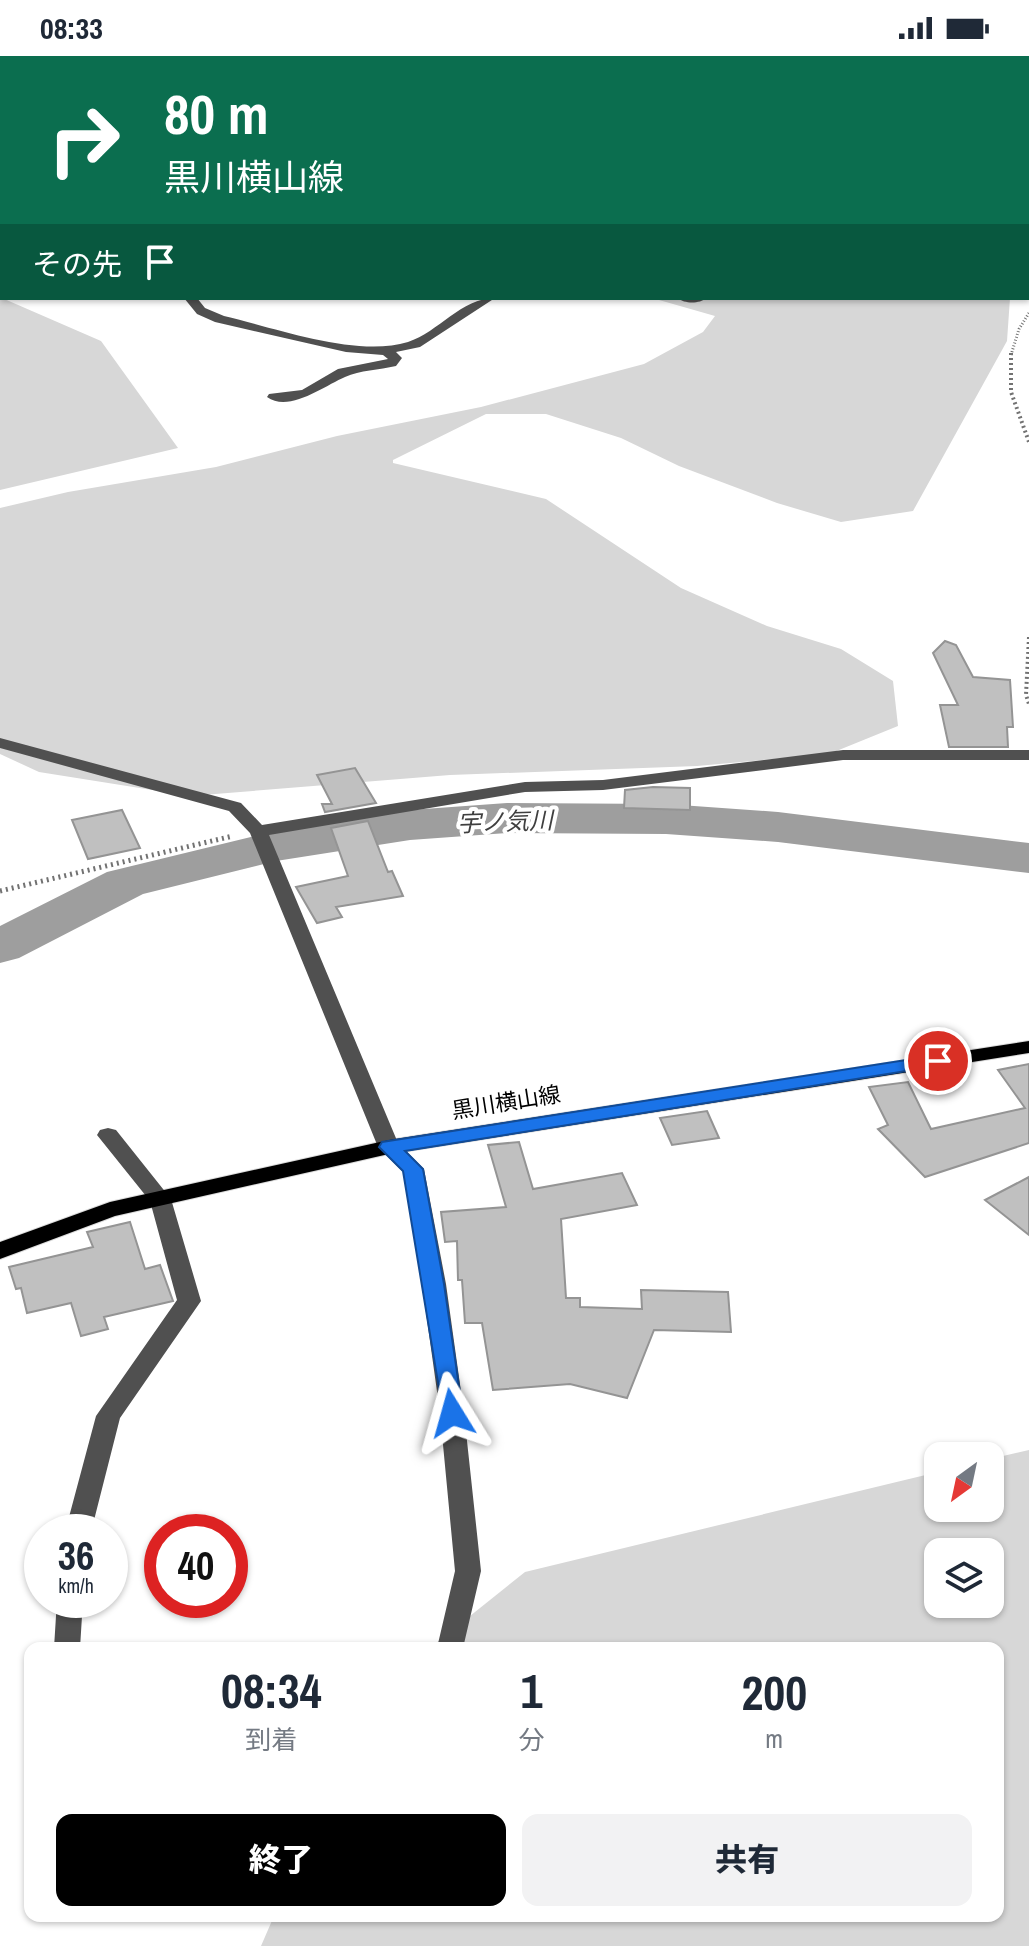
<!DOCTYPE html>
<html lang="ja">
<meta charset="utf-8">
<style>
body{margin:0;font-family:"Archivo Narrow","Noto Sans JP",sans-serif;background:#f2f2f3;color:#1f2937;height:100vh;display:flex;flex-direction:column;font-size:30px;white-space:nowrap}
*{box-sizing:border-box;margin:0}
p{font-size:26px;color:#747a83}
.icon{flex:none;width:44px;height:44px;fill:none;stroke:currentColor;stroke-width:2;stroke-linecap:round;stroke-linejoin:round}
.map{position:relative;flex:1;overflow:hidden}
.sheet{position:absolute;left:24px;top:1586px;width:980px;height:280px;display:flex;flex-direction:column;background:#fff;border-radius:16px;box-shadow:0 2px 6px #0004}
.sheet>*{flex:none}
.banner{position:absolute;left:0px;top:0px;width:1030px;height:244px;box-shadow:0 2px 6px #0004;background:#0b6e4f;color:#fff;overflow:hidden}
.needle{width:52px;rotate:213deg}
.tools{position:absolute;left:924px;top:1386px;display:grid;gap:16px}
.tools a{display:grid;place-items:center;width:80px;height:80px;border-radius:16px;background:#fff;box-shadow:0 2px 6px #0004;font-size:40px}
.speed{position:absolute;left:24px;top:1458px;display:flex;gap:16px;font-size:40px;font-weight:700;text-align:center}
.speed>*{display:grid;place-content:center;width:104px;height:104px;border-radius:50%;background:#fff;box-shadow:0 2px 6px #0004;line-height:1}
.speed small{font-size:20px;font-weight:400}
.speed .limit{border:12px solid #d22;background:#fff;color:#111}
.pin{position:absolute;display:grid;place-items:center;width:68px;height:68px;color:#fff;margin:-34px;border:4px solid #fff;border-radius:50%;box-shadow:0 2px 8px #0007}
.me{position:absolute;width:88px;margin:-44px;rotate:352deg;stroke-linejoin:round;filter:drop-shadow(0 0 6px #0008)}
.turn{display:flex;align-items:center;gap:28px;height:168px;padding:0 32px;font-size:36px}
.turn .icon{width:104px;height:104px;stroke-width:2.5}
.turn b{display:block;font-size:56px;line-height:68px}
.then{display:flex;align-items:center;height:76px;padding:0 32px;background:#0003;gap:16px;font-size:30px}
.eta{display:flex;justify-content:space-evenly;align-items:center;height:136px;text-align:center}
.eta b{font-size:48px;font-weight:800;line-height:56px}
.action{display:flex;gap:16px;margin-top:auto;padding:16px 32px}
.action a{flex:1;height:92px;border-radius:16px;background:#000;color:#fff;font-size:32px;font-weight:800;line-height:92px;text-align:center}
.action a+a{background:#f2f2f3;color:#1f2937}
.status{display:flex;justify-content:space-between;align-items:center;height:56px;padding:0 40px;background:#fff;direction:ltr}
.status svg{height:22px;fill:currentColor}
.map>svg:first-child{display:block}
.green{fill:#d7d7d7;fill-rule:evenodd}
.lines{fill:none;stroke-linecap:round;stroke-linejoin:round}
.river{fill:#9e9e9e;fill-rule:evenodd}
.building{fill:#c0c0c0;stroke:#949494;stroke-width:2}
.major-casing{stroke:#dbdbdb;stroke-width:2}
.path-far2{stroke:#727272;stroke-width:3;stroke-dasharray:1 2;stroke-linecap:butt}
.path-far1{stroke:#727272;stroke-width:4;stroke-dasharray:2 3;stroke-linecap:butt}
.path{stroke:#727272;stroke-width:5;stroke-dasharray:2 4;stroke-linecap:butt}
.minor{fill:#505050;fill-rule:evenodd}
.major{fill:#000;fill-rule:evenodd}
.route{fill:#1a73e8;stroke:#114b97;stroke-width:2}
.labels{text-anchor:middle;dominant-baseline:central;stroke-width:8;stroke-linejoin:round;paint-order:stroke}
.street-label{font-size:22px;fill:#000;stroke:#fff}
.water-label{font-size:24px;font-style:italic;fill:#3f3f3f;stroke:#fff}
</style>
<div class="status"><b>08:33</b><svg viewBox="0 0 49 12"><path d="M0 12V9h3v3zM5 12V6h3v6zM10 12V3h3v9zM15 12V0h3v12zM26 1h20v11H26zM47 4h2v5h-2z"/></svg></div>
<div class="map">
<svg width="1029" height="1890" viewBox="0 0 1029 1890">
<rect width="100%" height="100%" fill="#fff"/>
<g class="green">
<polygon points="349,0 1029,0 1029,118 1028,2"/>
<polygon points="0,238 2,242 101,285 178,392 0,434"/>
<polygon points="652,242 1010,242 1007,285 913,455 841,466 777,447 679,410 621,382 546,358 486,358 393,404 393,407 546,443 681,532 767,570 841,593 893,625 898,670 829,698 697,710 450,719 190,740 39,716 0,698 0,452 68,436 216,411 337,380 481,351 644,308 703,276 715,260"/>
<path d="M1029,1394V1890H261L274,1860H998V1592H430L525,1516L938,1416V1452H990V1403ZM938,1496H990V1548H938Z"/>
</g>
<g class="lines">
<polygon class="river" points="507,747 666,748 778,756 1029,787 1029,817 778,786 666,778 507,777 410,784 276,805 143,838 19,902 0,907 0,870 107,816 276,775 410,754"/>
</g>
<g class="building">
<polygon points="945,585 956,589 973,621 1010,624 1013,671 1007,671 1008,691 949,691 940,649 958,649 933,597"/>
<polygon points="355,712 376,747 325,756 322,748 332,748 317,719"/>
<polygon points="653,731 690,732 690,754 624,752 625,734"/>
<polygon points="122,754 140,792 88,803 72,764"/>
<polygon points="368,765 388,816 392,815 403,840 336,851 342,861 317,867 296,831 348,820 331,772"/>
<polygon points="1029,1008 1029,1087 925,1121 878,1073 888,1069 869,1031 908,1026 931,1073 1025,1052 998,1014"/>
<polygon points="707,1055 719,1082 672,1089 660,1062"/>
<polygon points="519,1086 533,1133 622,1117 637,1149 561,1163 566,1242 580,1242 580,1251 642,1253 641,1234 728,1236 731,1276 654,1274 627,1342 570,1328 493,1334 482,1267 465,1267 462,1224 458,1224 457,1185 445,1186 441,1156 506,1151 488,1089"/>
<polygon points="1029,1121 1029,1179 985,1144"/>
<polygon points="130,1166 145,1213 160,1209 173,1245 104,1261 108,1273 81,1280 71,1247 27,1257 21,1232 16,1233 9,1211 93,1191 87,1176"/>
</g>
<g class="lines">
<g class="major-casing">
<polygon id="major" points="1029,985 1029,997 389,1098 115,1160 0,1203 0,1186 110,1146 389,1084"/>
</g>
<polyline class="path-far2" points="1011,299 1019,273 1029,257"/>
<g class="path-far1">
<polyline points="1011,297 1011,336 1029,386"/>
<polyline points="1029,581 1026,639 1029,648"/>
</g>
<polyline class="path" points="0,835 233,780"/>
<g class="minor">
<polygon points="137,0 156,0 136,2"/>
<rect x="0" y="25" width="2" height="6"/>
<rect x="0" y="42" width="2" height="8"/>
<polygon points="0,62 2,62 0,69"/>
<rect x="0" y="102" width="2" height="6"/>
<rect x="0" y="134" width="2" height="7"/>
<rect x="0" y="150" width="2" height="7"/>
<path d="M184,242H197L205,252L224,260C275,272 357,302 408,286C439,276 461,242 495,242L420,291L396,296L402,302L396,310C379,314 360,314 345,321C324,330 289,357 267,341L269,338L302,334L338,313L388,303L383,299L346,296L215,266L197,258Z"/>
<path d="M678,242H706C700,248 684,248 678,242Z"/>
<polygon points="0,682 241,747 262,769 525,726 603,724 843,694 1029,694 1029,704 843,704 603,734 525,736 269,779 398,1087 424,1113 446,1228 464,1357 481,1515 463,1592 437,1592 455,1515 440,1357 422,1228 403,1116 378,1091 250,777 229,755 0,692"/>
<polygon points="108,1072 116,1074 171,1143 201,1245 120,1362 91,1476 65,1476 96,1360 177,1244 150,1145 97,1079 100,1074"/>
<polygon points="57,1544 83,1544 80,1592 54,1592"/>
</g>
<use href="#major" class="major"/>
</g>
<polygon class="route" points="938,999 944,1001 947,1005 944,1009 405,1095 423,1113 444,1228 463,1357 459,1363 452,1365 444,1363 403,1115 379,1091 382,1086"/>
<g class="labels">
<g class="street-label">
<text transform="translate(506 1046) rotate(-9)">黒川横山線</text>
</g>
<g class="water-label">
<text transform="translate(505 765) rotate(-2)">宇ノ気川</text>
</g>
</g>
</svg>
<div class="tools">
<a><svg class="needle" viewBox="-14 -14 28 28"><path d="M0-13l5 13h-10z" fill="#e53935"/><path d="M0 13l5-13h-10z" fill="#747a83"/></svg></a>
<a><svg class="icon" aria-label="layers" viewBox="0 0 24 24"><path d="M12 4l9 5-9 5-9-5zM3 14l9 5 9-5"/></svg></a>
</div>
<div class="speed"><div>36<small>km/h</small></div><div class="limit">40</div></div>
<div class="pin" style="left:938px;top:1005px;background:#d93025"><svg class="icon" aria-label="arrive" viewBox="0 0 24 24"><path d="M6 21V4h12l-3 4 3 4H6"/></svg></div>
<svg class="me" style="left:452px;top:1357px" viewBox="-20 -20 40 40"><path d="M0-17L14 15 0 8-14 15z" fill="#1a73e8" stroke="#fff" stroke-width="4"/></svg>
<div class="banner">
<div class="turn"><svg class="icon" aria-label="right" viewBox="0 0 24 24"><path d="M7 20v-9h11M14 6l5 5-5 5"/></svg><div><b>80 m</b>黒川横山線</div></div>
<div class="then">その先<svg class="icon" aria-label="arrive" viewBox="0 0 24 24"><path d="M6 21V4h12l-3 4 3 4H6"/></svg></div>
</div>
<section class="sheet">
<div class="eta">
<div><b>08:34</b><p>到着</p></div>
<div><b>1</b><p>分</p></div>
<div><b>200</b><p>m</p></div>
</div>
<div class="action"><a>終了</a><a>共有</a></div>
</section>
</div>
